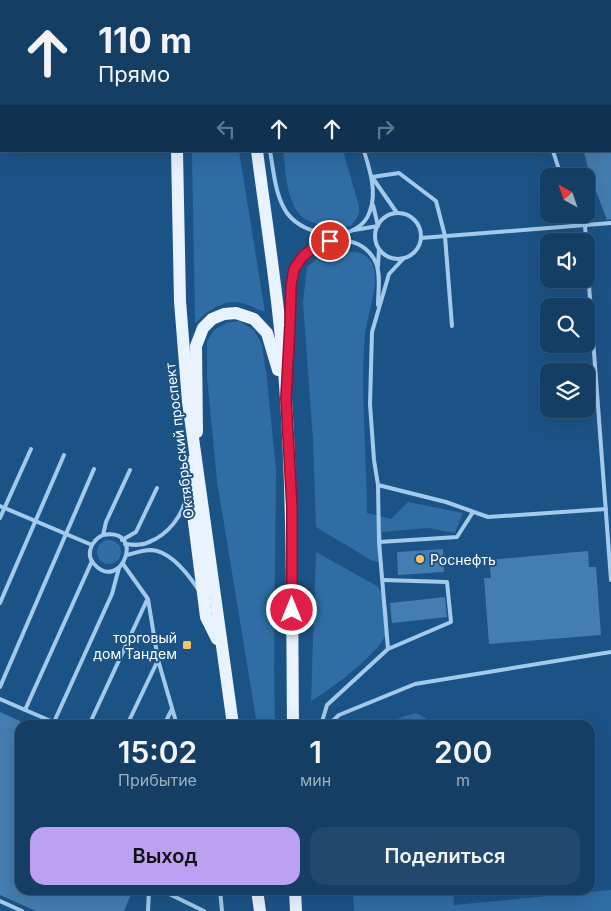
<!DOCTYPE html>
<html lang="ru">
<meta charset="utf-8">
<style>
body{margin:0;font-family:Inter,sans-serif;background:#22496d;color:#f1f3f6;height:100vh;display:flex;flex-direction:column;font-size:19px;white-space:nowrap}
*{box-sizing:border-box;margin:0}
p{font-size:16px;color:#9daebf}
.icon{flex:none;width:28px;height:28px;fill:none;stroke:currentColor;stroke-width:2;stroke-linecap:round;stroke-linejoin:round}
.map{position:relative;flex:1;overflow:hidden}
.sheet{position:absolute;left:15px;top:720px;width:580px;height:175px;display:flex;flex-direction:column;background:#153e64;border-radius:15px;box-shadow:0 5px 20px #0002,0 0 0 1px #345778}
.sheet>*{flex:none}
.guide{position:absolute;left:0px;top:0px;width:611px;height:152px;box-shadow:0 5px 20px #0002,0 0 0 1px #345778;background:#153e64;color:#f1f3f6;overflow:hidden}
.needle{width:32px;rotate:320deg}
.controls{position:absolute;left:540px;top:168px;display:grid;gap:10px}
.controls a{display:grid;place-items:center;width:55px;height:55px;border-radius:10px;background:#153e64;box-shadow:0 5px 20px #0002,0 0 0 1px #345778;font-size:25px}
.pin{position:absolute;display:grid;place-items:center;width:42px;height:42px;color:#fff;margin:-21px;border:2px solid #fff;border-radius:50%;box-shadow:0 1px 5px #0007}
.me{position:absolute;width:55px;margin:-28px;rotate:0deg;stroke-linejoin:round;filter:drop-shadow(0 0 4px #0008)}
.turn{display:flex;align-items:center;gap:18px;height:105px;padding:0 15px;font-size:22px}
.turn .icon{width:65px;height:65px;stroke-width:2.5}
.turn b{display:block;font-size:35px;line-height:42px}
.lanes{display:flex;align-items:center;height:48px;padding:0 15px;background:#0003;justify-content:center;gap:25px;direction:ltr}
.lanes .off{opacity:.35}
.eta{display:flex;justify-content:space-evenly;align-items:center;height:85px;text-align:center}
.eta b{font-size:30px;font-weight:600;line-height:35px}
.button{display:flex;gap:10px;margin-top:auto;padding:10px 15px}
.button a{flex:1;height:58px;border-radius:15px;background:#bca0f2;color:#111;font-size:20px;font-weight:600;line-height:58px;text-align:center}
.button a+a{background:#22496d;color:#f1f3f6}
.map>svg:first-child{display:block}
.green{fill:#2f6da4}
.building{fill:#447daf}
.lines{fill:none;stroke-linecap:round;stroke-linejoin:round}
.service{stroke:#a3caeb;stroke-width:4}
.primary{stroke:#e8f3ff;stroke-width:12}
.route-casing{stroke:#92132f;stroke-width:12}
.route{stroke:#e11d48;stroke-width:9}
.poi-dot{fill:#fcc261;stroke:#1c5386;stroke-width:2}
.labels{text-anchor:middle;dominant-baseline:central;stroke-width:4;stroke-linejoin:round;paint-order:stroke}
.street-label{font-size:14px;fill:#fff;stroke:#1c5386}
.poi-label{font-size:14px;fill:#fff;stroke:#1c5386;text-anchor:start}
</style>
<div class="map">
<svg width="611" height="911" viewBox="0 0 611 911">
<rect width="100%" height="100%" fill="#1c5386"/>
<g class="green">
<path d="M192,151H239L265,312C256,309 244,302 235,302C219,302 204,313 195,324Z"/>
<path d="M283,151H343L359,206V214L351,226C339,228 328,228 317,224C313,222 309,221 306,220C286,206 286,173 283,151Z"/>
<path d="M338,251C349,252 363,250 370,260C383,276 367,315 365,334C360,394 367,454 367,513L391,519L408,502L463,513L455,533L428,528L382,532V560L377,562L371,560L316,527L313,440L303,302L307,267L320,256Z"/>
<polygon points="239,321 254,330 262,345 267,379 276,470 274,670 275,725 257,725 217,481 207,377 207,342 214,330 226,323"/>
<circle cx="109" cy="552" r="12"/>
<path d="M316,552L377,586C387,598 391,618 386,634C379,653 329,691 311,701Z"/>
<polygon points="416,713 439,725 375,725"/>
<polygon points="353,890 453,890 454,905 611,890 611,911 354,911"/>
</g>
<g class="building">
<polygon points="584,151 611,151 611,219 607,220 589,173"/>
<polygon points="443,549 444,572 398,575 397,552"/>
<polygon points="588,551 589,567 596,567 601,635 489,644 484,578 491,578 489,560"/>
<polygon points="445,597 447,617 392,623 390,603"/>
<polygon points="0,712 20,721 20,890 133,890 124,911 36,911 0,895"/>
</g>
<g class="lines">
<g class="service">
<polyline points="337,0 337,1"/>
<polyline points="540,0 540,1"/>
<path d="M270,151C274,172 275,196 287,213C305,238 359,245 370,211C377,192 370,170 364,151"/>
<polyline points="553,151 561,176"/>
<polyline points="372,177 399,173 436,201 445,236 452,326"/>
<polyline points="372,177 397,213"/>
<circle cx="398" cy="236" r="23"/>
<polyline points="579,214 585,225 586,241"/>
<polyline points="354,230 378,226 373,205"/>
<polyline points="421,238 611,223"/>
<polyline points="586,245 611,580"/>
<polyline points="404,258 389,274 372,332 370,404 374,460 378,485 446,502 488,517 606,509"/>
<polyline points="378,266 379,249"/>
<path d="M288,354C289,341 290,329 291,316C291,300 289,285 294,270C307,237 360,227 376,263C381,275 378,292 378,305"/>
<polyline points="378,485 379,542"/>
<polyline points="0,506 92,545"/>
<polyline points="0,518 31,449"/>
<path d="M103,535C147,527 121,594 94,564C85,554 92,540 103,535L106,522L130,470"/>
<polyline points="122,540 136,532 157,488"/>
<path d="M125,544C133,545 142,546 149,542C168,535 183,515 186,497"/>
<path d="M127,555C135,553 143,550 151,550C171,551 188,574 198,589"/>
<polyline points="123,564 148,599 158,660 177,725"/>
<polyline points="0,603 64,455"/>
<polyline points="388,649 379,542 457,537 473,512"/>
<polyline points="0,687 94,469"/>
<polyline points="0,699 60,725"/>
<polyline points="25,710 92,561"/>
<polyline points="54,722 112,594 119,568"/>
<polyline points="89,725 147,600"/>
<polyline points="127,725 158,660"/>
<polyline points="164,725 172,709"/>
<polyline points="321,725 327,705 388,649 451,622 447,582 383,580"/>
<polyline points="328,725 339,715 415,684 611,652"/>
<polyline points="161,890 204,911"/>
<polyline points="220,890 222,911"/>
<polyline points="0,901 22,911"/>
<polyline points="148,911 149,890"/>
</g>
<g class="primary">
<polyline points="175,0 175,1"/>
<polyline points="236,0 236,1"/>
<polyline points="177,151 180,301 188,402 233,725"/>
<path d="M257,151C268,234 281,316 286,399C293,508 292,616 293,725"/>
<polyline points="197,432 196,346 203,328 212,319 224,314 236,313 254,319 267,333 278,370"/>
<polyline points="188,462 187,467 206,617 217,639"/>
<polyline points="257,890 260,911"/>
<polyline points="295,890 296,911"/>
</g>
</g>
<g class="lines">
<g class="route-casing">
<polyline id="route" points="292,610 292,507 286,398 290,325 291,286 294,269 303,256 318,245 330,241"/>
</g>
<use href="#route" class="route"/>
</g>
<g class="poi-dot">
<circle cx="420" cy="559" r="5"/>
<rect x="182" y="640" width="10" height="10" rx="2.5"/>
</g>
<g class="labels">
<g class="street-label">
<text transform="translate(179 441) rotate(-97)">Октябрьский проспект</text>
</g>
<g class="poi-label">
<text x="430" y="559">Роснефть</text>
<text x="177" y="637" text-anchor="end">торговый<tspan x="177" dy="16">дом Тандем</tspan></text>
</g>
</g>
</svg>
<div class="controls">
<a><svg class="needle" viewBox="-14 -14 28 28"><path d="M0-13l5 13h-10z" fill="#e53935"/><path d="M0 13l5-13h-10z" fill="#9daebf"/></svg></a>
<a><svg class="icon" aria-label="sound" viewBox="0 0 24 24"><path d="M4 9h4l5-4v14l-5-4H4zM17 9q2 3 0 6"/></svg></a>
<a><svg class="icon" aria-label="search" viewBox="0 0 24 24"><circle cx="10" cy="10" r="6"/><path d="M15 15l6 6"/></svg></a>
<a><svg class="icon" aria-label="layers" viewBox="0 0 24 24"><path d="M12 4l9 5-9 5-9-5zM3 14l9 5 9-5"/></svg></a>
</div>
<div class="pin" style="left:330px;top:241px;background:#d93025"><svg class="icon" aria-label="arrive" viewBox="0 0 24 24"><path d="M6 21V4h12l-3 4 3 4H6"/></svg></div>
<svg class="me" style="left:292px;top:610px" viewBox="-20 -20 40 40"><circle r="17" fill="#e11d48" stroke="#fff" stroke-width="3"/><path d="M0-11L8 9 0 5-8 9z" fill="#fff"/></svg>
<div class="guide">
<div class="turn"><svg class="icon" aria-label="ahead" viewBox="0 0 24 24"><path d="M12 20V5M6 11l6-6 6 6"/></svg><div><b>110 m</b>Прямо</div></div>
<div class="lanes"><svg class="icon off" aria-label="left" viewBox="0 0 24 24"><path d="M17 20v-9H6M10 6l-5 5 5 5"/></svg><svg class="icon" aria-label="ahead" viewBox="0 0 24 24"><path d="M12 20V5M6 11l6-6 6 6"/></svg><svg class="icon" aria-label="ahead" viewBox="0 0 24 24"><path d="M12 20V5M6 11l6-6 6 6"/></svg><svg class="icon off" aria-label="right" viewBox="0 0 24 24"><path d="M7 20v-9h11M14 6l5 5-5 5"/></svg></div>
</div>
<section class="sheet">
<div class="eta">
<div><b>15:02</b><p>Прибытие</p></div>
<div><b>1</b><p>мин</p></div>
<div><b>200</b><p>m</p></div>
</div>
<div class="button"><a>Выход</a><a>Поделиться</a></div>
</section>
</div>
